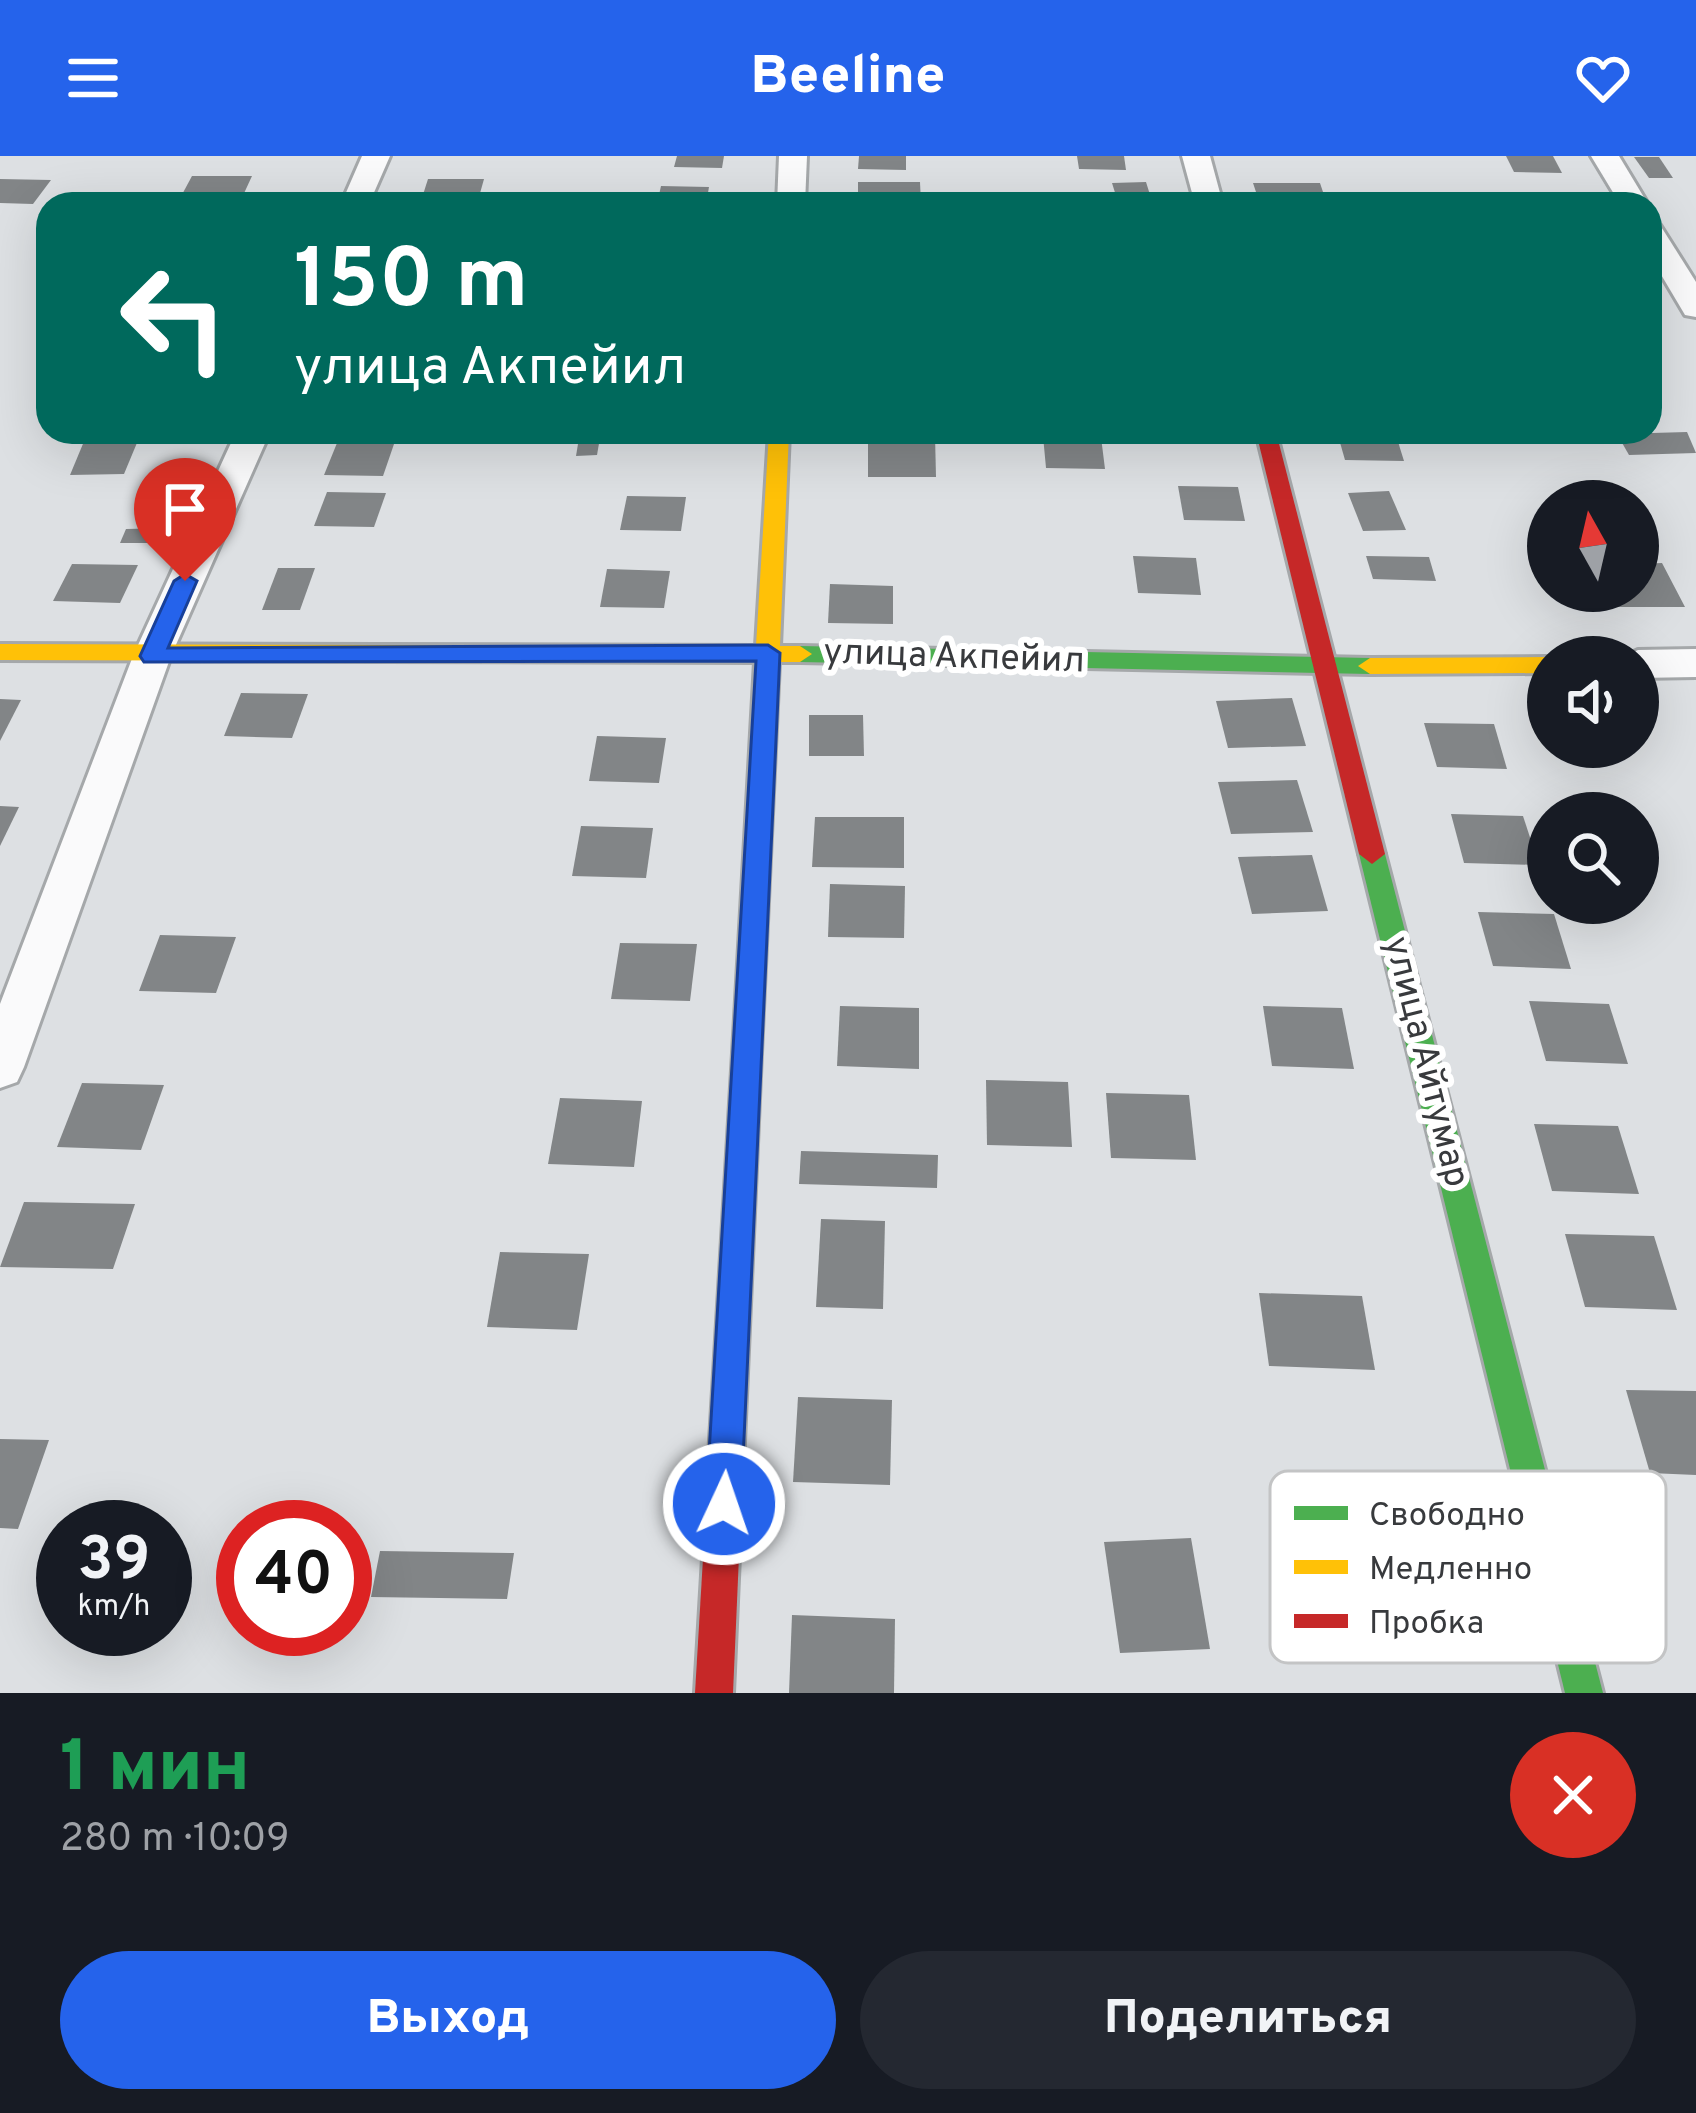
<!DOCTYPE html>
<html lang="ru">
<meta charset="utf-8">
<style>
body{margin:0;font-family:Overpass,sans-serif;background:#242831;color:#f1f3f6;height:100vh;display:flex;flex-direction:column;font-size:45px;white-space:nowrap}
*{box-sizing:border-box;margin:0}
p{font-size:39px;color:#9ea1a6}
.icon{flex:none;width:66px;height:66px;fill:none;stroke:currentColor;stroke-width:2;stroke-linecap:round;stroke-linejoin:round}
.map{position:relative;height:1537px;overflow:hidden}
.sheet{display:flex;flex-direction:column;background:#171b24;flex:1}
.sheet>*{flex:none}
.banner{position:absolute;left:36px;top:36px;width:1626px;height:252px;border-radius:36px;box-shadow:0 12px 48px #0002;background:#00695c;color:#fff;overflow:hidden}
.needle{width:78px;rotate:352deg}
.tools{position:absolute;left:1527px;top:324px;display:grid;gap:24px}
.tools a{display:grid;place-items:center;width:132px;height:132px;border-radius:50%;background:#171b24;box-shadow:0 12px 48px #0002;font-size:60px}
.speed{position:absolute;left:36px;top:1344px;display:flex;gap:24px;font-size:60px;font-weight:700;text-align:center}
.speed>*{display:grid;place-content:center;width:156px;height:156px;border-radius:50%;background:#171b24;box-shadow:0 12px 48px #0002;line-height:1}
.speed small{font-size:30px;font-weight:400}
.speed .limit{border:18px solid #d22;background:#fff;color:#111}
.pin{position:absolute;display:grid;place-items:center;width:102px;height:102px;color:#fff;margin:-123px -51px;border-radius:50% 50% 50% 0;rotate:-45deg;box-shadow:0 0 12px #0007}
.pin .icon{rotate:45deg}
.me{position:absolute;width:132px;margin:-66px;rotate:3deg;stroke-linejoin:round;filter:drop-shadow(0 0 9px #0008)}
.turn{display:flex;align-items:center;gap:42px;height:252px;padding:0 60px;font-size:54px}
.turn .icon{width:156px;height:156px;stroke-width:2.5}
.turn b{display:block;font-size:84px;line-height:102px}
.round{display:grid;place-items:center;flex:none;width:126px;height:126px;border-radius:63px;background:#242831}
.headline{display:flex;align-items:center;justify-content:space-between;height:204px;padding:0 60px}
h1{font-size:72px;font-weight:800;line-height:90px;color:#1e9e55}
.button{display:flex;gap:24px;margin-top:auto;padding:24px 60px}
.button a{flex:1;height:138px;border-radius:72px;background:#2563eb;color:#fff;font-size:48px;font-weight:800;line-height:138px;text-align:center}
.button a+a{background:#242831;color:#f1f3f6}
header{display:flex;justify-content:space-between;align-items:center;height:156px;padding:0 60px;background:#2563eb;color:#fff;font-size:54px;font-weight:800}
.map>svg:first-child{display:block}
.building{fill:#828587}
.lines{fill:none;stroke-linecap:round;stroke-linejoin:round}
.street-casing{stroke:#a5a8aa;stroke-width:6}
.fast-casing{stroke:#a5a8aa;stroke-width:6}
.slow-casing{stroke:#a5a8aa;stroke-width:6}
.jam-casing{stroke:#a5a8aa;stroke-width:6}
.street{fill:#fafafb;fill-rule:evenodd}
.fast{fill:#4caf50;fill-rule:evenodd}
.slow{fill:#ffc107;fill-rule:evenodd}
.jam{fill:#c62828;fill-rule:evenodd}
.route{fill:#2563eb;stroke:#184099;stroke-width:3}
.labels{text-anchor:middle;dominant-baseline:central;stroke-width:12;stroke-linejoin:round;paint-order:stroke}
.street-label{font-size:36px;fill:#383a3d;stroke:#fff}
.key{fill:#fff;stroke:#c3c4c5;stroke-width:3}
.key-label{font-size:33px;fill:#383a3d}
</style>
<header><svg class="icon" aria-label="menu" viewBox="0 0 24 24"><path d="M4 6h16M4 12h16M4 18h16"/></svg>Beeline<svg class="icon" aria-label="heart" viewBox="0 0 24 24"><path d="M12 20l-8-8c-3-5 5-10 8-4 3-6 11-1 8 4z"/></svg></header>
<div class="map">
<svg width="1696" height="1537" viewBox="0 0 1696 1537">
<rect width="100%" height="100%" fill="#dde0e3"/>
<g class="building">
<polygon points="677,0 724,0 722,12 674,11"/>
<polygon points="859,0 906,0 906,14 858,13"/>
<polygon points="1077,0 1124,0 1126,14 1079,13"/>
<polygon points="1506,0 1553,0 1562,17 1514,16"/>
<polygon points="1634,1 1659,1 1673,22 1649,22"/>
<polygon points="192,20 252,20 240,46 178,46"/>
<polygon points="0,23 51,24 33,48 0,47"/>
<polygon points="428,23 484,23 477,48 420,48"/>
<polygon points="858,26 920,26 921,48 858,48"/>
<polygon points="1146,26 1152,45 1118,46 1112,27"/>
<polygon points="1253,27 1320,27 1324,39 1257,39"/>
<polygon points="661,30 709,31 706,48 657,48"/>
<polygon points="1485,38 1534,39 1539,48 1490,48"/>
<polygon points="580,276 601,276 597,299 576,300"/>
<polygon points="1337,276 1395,276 1404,305 1345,304"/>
<polygon points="1687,276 1696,297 1629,299 1617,278"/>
<polygon points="868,279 935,279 936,321 868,321"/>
<polygon points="1043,280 1101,281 1105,313 1046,312"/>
<polygon points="139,282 124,318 70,319 85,283"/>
<polygon points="337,287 394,288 383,320 324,319"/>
<polygon points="1178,330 1238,331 1245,365 1184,364"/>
<polygon points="1389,335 1406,374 1363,375 1348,337"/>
<polygon points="327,336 386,337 374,371 314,370"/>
<polygon points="627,340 686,341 681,375 620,374"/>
<polygon points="167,372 162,387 120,387 126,373"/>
<polygon points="1133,400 1196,402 1201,439 1138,437"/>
<polygon points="1366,400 1429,401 1436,425 1373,423"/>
<polygon points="1662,407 1685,451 1597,451 1589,435 1638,435 1638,408"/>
<polygon points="72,408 138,409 120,447 53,445"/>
<polygon points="278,412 315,412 300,454 262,454"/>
<polygon points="607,413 670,415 664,452 600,451"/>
<polygon points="830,428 893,430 893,468 828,467"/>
<polygon points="241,537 308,538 292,582 224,580"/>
<polygon points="1292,542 1306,590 1228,592 1216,545"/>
<polygon points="0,543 21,544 0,585"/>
<polygon points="809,559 863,559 864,600 809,600"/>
<polygon points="1424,567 1494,568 1507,613 1437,611"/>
<polygon points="597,580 666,582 659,627 589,625"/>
<polygon points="1297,624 1313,676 1231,678 1218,626"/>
<polygon points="0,650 19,651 0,690"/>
<polygon points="1451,658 1523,660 1539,709 1464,707"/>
<polygon points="815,661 904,661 904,712 812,711"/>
<polygon points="581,670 653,672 646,722 572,720"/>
<polygon points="1312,699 1328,755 1252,758 1238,701"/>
<polygon points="830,728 905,730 904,782 828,781"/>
<polygon points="1478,756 1554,758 1571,813 1493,810"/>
<polygon points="160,779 236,781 216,837 139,835"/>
<polygon points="620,787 697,788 690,845 611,843"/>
<polygon points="1529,845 1609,848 1628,908 1546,905"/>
<polygon points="840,850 919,852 919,913 837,910"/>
<polygon points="1263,850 1342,852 1354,913 1272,910"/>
<polygon points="986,924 1068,926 1072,991 987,989"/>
<polygon points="82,927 164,929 141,994 57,991"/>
<polygon points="1106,937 1189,939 1196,1004 1111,1002"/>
<polygon points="560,942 642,945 634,1011 548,1008"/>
<polygon points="1534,968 1618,970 1639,1038 1552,1035"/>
<polygon points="801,995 938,999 937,1032 799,1028"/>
<polygon points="24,1046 135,1048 113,1113 0,1111"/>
<polygon points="821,1063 885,1065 883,1153 816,1151"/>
<polygon points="1565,1078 1654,1080 1677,1154 1585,1151"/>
<polygon points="500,1096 589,1098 577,1174 487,1171"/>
<polygon points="1259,1137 1362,1140 1375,1214 1269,1210"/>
<polygon points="1626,1234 1696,1235 1696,1319 1650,1317"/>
<polygon points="798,1241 892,1244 890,1329 793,1326"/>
<polygon points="0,1283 49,1284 18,1373 0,1372"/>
<polygon points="1191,1382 1210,1493 1120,1497 1104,1386"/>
<polygon points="380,1395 514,1397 507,1443 371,1441"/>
<polygon points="792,1459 895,1463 894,1537 789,1537"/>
</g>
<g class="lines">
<g class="street-casing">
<g id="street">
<polygon points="362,0 390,0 369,48 341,48"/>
<polygon points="779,0 807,0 805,48 777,48"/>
<polygon points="1182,0 1210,0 1223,48 1195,48"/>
<polygon points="1591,0 1619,0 1648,48 1620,48"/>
<polygon points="1650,66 1660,69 1696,126 1696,161 1685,159 1650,100"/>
<polygon points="236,276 270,276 171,500 24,911 17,926 0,932 0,848 133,500"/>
<polygon points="1696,493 1696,521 1638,522 1638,501 1623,501 1638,494"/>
</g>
</g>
<g class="fast-casing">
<g id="fast">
<polygon points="800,490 1370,502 1382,510 1370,518 800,506 788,498"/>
<polygon points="1372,688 1385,698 1603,1537 1565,1537 1359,698"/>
</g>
</g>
<g class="slow-casing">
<g id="slow">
<polygon points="769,276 789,276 780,490 800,490 812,498 800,506 779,506 761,897 757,906 747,909 737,906 733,897 755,506 0,504 0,488 756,490"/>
<polygon points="1549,501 1548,517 1370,518 1358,510 1370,502"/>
</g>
</g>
<g class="jam-casing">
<g id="jam">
<polygon points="1256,276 1276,276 1385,698 1372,708 1359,698"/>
<polygon points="747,885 757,888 761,897 733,1537 695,1537 733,897 737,888"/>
</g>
</g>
<use href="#street" class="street"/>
<use href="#fast" class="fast"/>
<use href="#slow" class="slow"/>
<use href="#jam" class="jam"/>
</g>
<polygon class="route" points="185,418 197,425 168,492 768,489 780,497 741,1348 736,1360 724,1365 711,1360 706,1348 756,505 144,506 140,500 174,425"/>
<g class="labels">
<g class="street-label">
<text transform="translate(954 502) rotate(2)">улица Акпейил</text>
<text transform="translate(1425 906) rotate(76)">улица Айтумар</text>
</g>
</g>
<rect x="1270" y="1315" width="396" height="192" rx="18" class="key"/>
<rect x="1294" y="1350" width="54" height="14" fill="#4caf50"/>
<rect x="1294" y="1404" width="54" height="14" fill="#ffc107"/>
<rect x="1294" y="1458" width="54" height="14" fill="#c62828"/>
<g class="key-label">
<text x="1369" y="1369">Свободно</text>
<text x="1369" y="1423">Медленно</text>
<text x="1369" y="1477">Пробка</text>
</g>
</svg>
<div class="tools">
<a><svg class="needle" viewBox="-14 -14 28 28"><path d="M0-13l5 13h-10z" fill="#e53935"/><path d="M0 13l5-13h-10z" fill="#9ea1a6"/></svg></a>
<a><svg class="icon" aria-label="sound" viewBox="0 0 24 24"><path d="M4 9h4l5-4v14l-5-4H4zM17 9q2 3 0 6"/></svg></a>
<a><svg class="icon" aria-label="search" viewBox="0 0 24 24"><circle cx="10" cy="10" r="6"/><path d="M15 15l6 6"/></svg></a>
</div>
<div class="speed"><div>39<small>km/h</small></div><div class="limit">40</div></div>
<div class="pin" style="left:185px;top:425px;background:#d93025"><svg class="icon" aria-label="arrive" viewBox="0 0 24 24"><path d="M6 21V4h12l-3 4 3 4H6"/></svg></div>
<svg class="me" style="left:724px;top:1348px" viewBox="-20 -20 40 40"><circle r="17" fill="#2563eb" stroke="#fff" stroke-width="3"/><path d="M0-11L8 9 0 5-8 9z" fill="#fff"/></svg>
<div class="banner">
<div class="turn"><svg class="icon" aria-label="left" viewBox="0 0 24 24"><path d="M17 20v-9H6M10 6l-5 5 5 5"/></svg><div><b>150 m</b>улица Акпейил</div></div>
</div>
</div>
<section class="sheet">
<div class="headline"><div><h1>1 мин</h1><p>280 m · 10:09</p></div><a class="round" style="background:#d93025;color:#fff"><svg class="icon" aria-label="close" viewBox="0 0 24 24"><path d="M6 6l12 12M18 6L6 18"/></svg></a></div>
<div class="button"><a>Выход</a><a>Поделиться</a></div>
</section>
